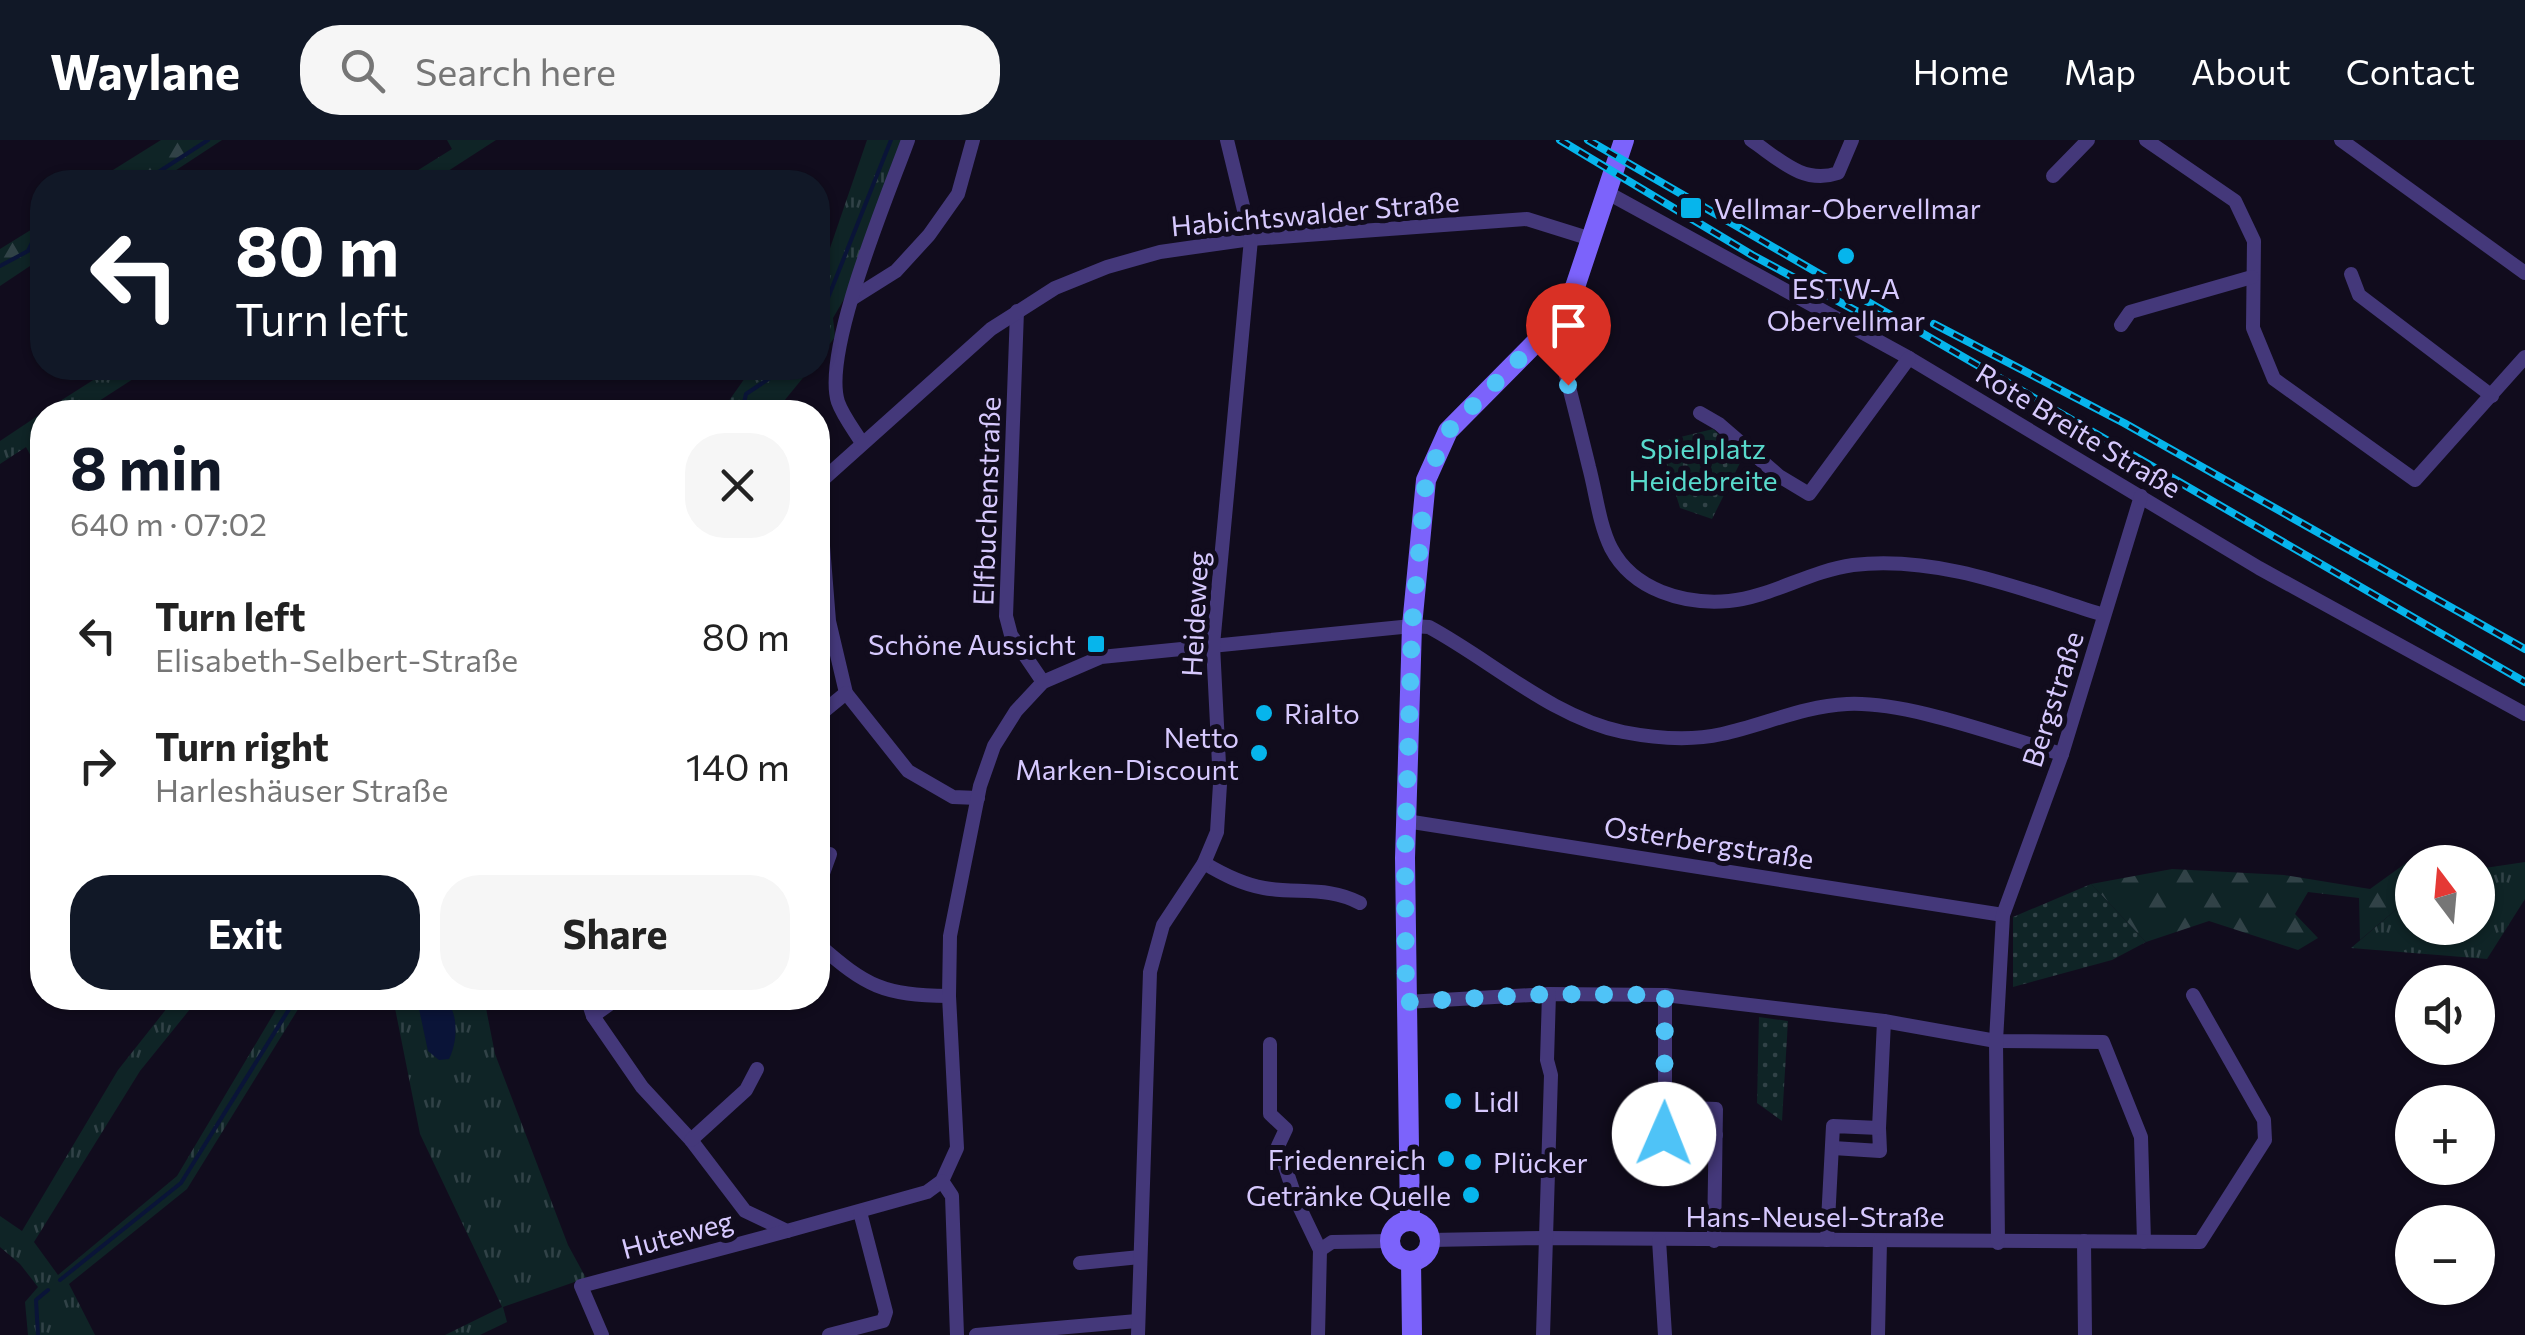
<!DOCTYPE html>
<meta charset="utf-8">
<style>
body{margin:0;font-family:Commissioner,sans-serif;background:#f6f6f6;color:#222;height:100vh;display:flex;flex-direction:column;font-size:38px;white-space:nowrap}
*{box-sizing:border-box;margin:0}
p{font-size:32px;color:#767676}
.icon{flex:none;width:55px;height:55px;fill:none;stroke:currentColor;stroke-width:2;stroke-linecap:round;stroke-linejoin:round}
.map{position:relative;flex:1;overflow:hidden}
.drawer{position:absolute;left:30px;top:260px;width:800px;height:610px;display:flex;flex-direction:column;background:#fff;border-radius:40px;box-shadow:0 2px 8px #0004}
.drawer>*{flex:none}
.guide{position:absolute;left:30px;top:30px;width:800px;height:210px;border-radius:40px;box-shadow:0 2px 8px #0004;background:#111827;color:#fff;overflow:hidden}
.needle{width:65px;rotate:344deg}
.controls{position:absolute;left:2395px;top:705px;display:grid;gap:20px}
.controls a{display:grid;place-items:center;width:100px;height:100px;border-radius:50%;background:#fff;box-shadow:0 2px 8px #0004;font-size:50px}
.pin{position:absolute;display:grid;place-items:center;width:85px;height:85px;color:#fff;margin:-102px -42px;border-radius:50% 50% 50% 0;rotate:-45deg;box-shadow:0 0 10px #0007}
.pin .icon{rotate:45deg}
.me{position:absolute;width:110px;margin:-55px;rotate:1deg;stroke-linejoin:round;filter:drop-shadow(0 0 8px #0008)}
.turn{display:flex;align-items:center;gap:35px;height:210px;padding:0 40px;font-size:45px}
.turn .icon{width:130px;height:130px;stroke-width:2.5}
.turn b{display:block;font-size:70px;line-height:85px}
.round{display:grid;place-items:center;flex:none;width:105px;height:105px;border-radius:40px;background:#f6f6f6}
.head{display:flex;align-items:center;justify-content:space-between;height:170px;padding:0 40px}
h1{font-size:60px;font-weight:700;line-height:75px;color:#111827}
.primary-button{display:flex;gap:20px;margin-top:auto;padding:20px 40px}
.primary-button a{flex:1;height:115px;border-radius:40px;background:#111827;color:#fff;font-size:40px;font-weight:700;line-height:115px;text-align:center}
.primary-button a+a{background:#f6f6f6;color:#222}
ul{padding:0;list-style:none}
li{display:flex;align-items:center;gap:30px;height:130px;padding:0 40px}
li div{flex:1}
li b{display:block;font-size:38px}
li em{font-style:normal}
header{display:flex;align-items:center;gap:60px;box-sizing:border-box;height:140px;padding:0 50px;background:#111827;color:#fff}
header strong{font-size:48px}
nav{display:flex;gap:55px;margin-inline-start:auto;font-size:35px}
.search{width:700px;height:90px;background:#f6f6f6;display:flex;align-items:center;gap:25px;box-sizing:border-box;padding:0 35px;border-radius:40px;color:#767676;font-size:38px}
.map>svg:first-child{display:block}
.grass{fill:url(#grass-tufts)}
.forest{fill:url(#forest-firs)}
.park{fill:url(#park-dots)}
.water{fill:#0a1438}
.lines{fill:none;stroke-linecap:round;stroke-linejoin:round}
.stream{stroke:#0a1438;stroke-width:4}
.minor{stroke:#44387a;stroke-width:14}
.secondary{stroke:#7c63fb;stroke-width:20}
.rail-casing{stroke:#06b5ec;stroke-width:8}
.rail{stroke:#110c1d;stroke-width:4;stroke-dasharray:11;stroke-linecap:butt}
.route{stroke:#4fc3f7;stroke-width:18;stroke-dasharray:0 32.4}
.poi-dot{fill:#06b5ec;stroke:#110c1d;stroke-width:4}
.labels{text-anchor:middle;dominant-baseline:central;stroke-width:10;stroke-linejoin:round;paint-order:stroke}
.poi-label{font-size:28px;fill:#d7c9fe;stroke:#110c1d;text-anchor:start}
.street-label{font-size:28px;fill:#d7c9fe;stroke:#110c1d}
.park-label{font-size:28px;fill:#58dacc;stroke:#110c1d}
</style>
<header>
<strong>Waylane</strong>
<div class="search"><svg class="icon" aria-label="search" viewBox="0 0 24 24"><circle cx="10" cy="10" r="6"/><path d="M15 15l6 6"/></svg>Search here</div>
<nav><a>Home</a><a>Map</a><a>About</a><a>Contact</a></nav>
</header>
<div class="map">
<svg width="2525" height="1195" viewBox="0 0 2525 1195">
<defs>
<pattern id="grass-tufts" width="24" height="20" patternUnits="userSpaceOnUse" patternTransform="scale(2.5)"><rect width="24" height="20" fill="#0f2426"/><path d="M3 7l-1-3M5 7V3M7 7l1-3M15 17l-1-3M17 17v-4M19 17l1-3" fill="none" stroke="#314247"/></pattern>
<pattern id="forest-firs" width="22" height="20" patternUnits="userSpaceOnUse" patternTransform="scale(2.5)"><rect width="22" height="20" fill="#0f2426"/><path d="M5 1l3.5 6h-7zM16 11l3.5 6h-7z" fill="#314247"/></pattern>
<pattern id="park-dots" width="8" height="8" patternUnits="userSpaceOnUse" patternTransform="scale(2.5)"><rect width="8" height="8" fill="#0f2426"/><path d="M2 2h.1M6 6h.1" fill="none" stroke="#314247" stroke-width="1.8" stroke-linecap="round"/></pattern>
</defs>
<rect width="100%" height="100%" fill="#110c1d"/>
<g class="grass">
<polygon points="447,0 496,0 431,42 399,42 452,9"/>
<polygon points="867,0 901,0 847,154 833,178 835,197 818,219 818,131 827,117"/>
<polygon points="112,228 150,228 82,272 43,272"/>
<polygon points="752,228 811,228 775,272 721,272"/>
<polygon points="42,273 42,337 26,307 0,324 0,301"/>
<polygon points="2525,722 2525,759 2487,819 2351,808 2412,756 2412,788 2478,788 2478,729"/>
<polygon points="175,858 199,858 140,931 34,1102 58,1135 177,1036 283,858 305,858 187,1049 69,1144 95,1195 28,1195 25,1162 38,1147 20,1124 0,1107 0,1076 22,1091 118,930"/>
<polygon points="393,858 484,858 495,914 568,1105 586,1138 503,1167 507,1182 480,1195 445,1195 502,1167 420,994"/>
</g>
<g class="forest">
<polygon points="161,0 222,0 158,42 100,42 105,35"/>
<polygon points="42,83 42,118 0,146 0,109"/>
<polygon points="2456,713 2456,722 2412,722 2412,756 2360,800 2359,758 2308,752 2295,774 2318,798 2298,810 2209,781 2146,802 2091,744 2172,729 2284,735 2370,749 2413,718"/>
</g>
<g class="park">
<polygon points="1713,289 1743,317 1712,379 1680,368 1660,302"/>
<polygon points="2091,744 2146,802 2112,820 2013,847 2013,777"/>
<polygon points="1759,877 1788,881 1782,981 1757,963"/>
</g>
<path class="water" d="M422,858H444C459,872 458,901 449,919L439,920L428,911L418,864Z"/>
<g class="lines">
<g class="stream">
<polyline points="143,42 208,0"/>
<polyline points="0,126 28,111 35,97 42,101"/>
<polyline points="818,183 891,0"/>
<polyline points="742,272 746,254 785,228"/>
<polyline points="60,1140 181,1043 296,858"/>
<polyline points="38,1195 36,1160 48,1150"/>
</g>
<g class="minor">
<path d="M1751,0C1779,19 1803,45 1838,33L1852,0"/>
<polyline points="2146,0 2235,61 2254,101 2253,188 2274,239 2415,340 2525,217"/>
<polyline points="2341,0 2525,133"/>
<polyline points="2053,36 2088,0"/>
<polyline points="1606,52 1909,218 2259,428 2525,574"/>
<polyline points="2351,134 2359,155 2492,256"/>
<polyline points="853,158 896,131 929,95 958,54 973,0"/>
<polyline points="1017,171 1006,476 1011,495 1043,542"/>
<polyline points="2121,185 2130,172 2252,137"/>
<path d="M1546,192L1561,217C1571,253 1580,290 1589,327C1596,353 1599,384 1611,408C1633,450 1684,465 1729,461C1771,457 1809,431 1853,425C1939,415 2023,450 2104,475"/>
<polyline points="1700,273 1719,284 1779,336 1809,354 1909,218"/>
<path d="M862,303C854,290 843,276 838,262C822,211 888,55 908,0"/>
<polyline points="818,344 991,189 1055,148 1107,127 1160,112 1251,99 1527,79 1591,99"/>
<polyline points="818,372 821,381 829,481 846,553 908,631 953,657 978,658"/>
<polyline points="818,576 846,553"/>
<polyline points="1406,681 2003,775"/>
<path d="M1204,723C1224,735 1242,744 1264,748C1298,754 1328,746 1360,763"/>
<polyline points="818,747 830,714"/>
<path d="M818,804C867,847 883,855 949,856"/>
<polyline points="1665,855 1665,967 1716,969 1714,1101"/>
<path d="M587,858L593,876L642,947L691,1000L745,1071L787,1091L927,1052L942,1041L957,1008L949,856L950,796L980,646L994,606L1016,571L1043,542L1101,517L1412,486L1429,487C1492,521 1552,577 1623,592C1654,598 1691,601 1722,594C1764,585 1803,566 1847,564C1908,561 2001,597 2062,614"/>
<polyline points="1406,862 1549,854 1665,855 1884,881 1996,901 2103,902 2141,997 2144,1102"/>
<polyline points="593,876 618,858"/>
<polyline points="1270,904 1270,974 1286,989 1278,1006 1297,1062 1320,1110"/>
<polyline points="1665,967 1664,994 1716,995"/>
<polyline points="691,1000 746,950 757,929"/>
<polyline points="1833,1008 1880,1011 1879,988"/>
<polyline points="942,1041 952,1056 957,1195"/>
<polyline points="1430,1100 1544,1098 2200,1102 2265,1000 2264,980 2193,855"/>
<polyline points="1659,1100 1665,1195"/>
<polyline points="1827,1100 1833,986 1879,988 1884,881"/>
<polyline points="2084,1101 2085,1195"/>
<polyline points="1998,1103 1996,901 2003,775 2062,614 2141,356"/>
<polyline points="1080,1123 1140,1117"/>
<polyline points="602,1195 581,1146 787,1091"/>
<polyline points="829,1195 883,1181 886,1172 860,1072"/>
<polyline points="976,1195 1137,1181"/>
<polyline points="1138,1195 1150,832 1163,785 1204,723 1217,692 1220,644 1213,505 1251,99 1227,0"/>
<polyline points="1318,1195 1320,1110 1332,1102 1390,1101"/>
<polyline points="1543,1195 1551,935 1547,920 1549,854"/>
<polyline points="1878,1195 1880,1101"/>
</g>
<g class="secondary">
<polyline points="1410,1081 1405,718 1412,486 1426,340 1448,291 1546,192 1575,147 1624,0"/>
<circle cx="1410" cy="1101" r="20"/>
<polyline points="1411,1121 1412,1195"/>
</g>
<g class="rail-casing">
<g id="rail">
<polyline points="1560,0 1752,115 1862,174"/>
<polyline points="1588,0 2525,542"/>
<polyline points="1934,184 2124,283 2525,509"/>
</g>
</g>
<use href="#rail" class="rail"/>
</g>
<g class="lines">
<polyline class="route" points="1568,245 1561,217 1546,192 1448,291 1426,340 1412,486 1405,718 1406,862 1549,854 1665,855 1664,994"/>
</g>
<g class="poi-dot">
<rect x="1679" y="56" width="24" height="24" rx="5"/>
<circle cx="1846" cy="116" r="10"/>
<rect x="1086" y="494" width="20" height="20" rx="5"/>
<circle cx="1264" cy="573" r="10"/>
<circle cx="1259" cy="613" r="10"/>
<circle cx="1453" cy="961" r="10"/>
<circle cx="1446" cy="1019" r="10"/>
<circle cx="1473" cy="1022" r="10"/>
<circle cx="1471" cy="1055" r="10"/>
</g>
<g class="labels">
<g class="poi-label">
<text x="1714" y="68">Vellmar-Obervellmar</text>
<text x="1846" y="148" text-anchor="middle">ESTW-A<tspan x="1846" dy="32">Obervellmar</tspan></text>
<text x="1076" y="504" text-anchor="end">Schöne Aussicht</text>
<text x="1284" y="573">Rialto</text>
<text x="1239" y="597" text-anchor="end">Netto<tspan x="1239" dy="32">Marken-Discount</tspan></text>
<text x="1473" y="961">Lidl</text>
<text x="1426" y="1019" text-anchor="end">Friedenreich</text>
<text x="1493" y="1022">Plücker</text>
<text x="1451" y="1055" text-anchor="end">Getränke Quelle</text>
</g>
<g class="street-label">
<text transform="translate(1315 73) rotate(-5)">Habichtswalder Straße</text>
<text transform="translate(2079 290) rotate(31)">Rote Breite Straße</text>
<text transform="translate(986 361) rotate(-88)">Elfbuchenstraße</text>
<text transform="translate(1194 474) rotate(-87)">Heideweg</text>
<text transform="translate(2052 559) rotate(-72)">Bergstraße</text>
<text transform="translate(1709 702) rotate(9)">Osterbergstraße</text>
<text x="1815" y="1076">Hans-Neusel-Straße</text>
<text transform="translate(677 1094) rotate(-15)">Huteweg</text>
</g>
<g class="park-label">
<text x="1703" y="308">Spielplatz<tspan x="1703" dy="32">Heidebreite</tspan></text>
</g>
</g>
</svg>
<div class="controls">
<a><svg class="needle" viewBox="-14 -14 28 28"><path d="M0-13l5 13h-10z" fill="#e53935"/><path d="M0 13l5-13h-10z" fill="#767676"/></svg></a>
<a><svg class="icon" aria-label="sound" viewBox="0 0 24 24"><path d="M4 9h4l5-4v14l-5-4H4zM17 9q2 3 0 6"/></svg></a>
<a>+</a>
<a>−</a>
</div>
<div class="pin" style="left:1568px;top:245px;background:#d93025"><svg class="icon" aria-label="arrive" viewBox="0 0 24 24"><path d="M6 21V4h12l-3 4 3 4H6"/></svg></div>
<svg class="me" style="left:1664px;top:994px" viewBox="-20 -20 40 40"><circle r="19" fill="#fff"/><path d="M0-13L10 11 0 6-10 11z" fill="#4fc3f7"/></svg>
<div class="guide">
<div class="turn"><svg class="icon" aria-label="left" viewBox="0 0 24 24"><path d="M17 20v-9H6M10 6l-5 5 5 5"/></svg><div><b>80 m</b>Turn left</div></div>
</div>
<section class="drawer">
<div class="head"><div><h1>8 min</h1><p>640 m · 07:02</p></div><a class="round"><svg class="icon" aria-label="close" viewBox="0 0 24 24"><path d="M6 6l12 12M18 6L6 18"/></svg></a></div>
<ul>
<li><svg class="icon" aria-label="left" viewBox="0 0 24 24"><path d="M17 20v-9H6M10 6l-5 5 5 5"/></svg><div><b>Turn left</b><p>Elisabeth-Selbert-Straße</p></div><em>80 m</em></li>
<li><svg class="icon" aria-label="right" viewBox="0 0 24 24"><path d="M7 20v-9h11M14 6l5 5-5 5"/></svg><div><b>Turn right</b><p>Harleshäuser Straße</p></div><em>140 m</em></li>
</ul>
<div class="primary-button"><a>Exit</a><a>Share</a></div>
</section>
</div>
